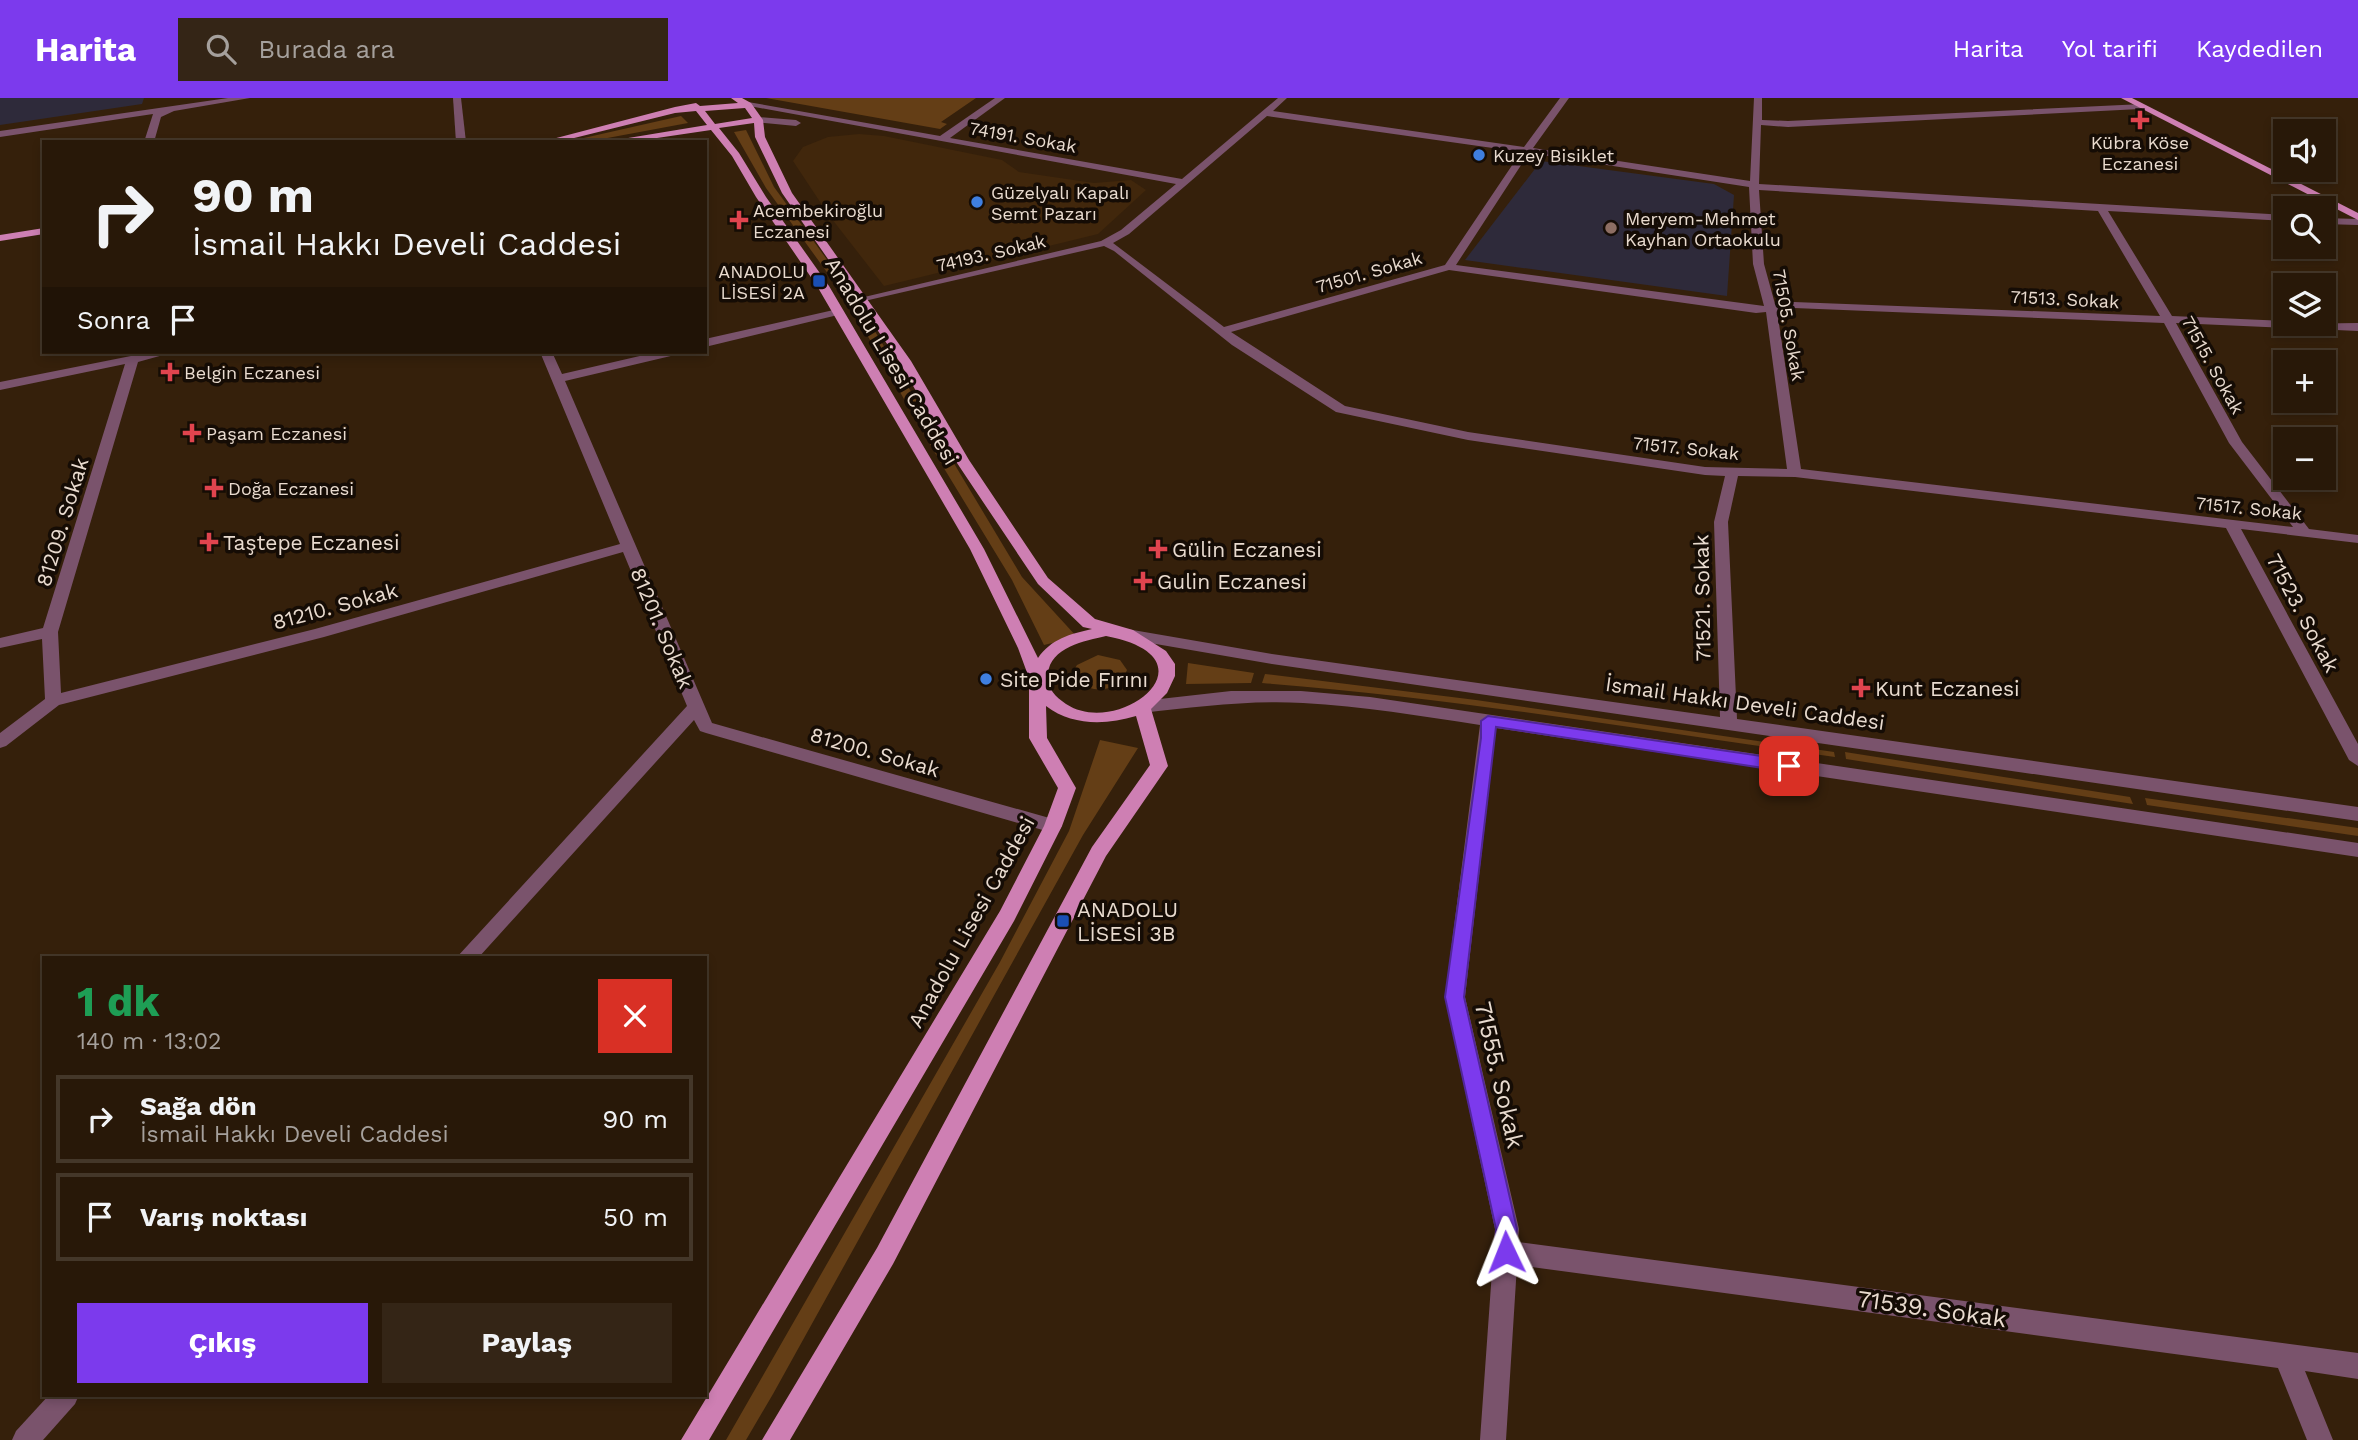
<!DOCTYPE html>
<html lang="tr">
<meta charset="utf-8">
<style>
body{margin:0;font-family:"Work Sans",sans-serif;background:#342516;color:#f1f3f6;height:100vh;display:flex;flex-direction:column;font-size:26px;white-space:nowrap}
*{box-sizing:border-box;margin:0}
p{font-size:23px;color:#a5a09c}
.icon{flex:none;width:38px;height:38px;fill:none;stroke:currentColor;stroke-width:2;stroke-linecap:round;stroke-linejoin:round}
.map{position:relative;flex:1;overflow:hidden}
.details{position:absolute;left:42px;top:858px;width:665px;height:441px;display:flex;flex-direction:column;background:#281808;border-radius:0px;box-shadow:0 4px 10px #0003,0 0 0 2px #443729}
.details>*{flex:none}
.guide{position:absolute;left:42px;top:42px;width:665px;height:214px;border-radius:0px;box-shadow:0 4px 10px #0003,0 0 0 2px #443729;background:#281808;color:#f1f3f6;overflow:hidden}
.fabs{position:absolute;left:2273px;top:21px;display:grid;gap:14px}
.fabs a{display:grid;place-items:center;width:63px;height:63px;border-radius:0px;background:#281808;box-shadow:0 4px 10px #0003,0 0 0 2px #443729;font-size:35px}
.pin{position:absolute;display:grid;place-items:center;width:60px;height:60px;color:#fff;margin:-30px;border-radius:14px;box-shadow:0 4px 10px #0006}
.me{position:absolute;width:77px;margin:-38px;rotate:358deg;stroke-linejoin:round;filter:drop-shadow(0 0 5px #0008)}
.turn{display:flex;align-items:center;gap:24px;height:147px;padding:0 35px;font-size:32px}
.turn .icon{width:91px;height:91px;stroke-width:2.5}
.turn b{display:block;font-size:49px;line-height:60px}
.then{display:flex;align-items:center;height:66px;padding:0 35px;background:#0003;gap:14px;font-size:26px}
.round{display:grid;place-items:center;flex:none;width:74px;height:74px;border-radius:0px;background:#342516}
.overview{display:flex;align-items:center;justify-content:space-between;height:119px;padding:0 35px}
h1{font-size:42px;font-weight:700;line-height:52px;color:#1e9e55}
.cta{display:flex;gap:14px;margin-top:auto;padding:14px 35px}
.cta a{flex:1;height:80px;border-radius:0px;background:#7c3aed;color:#fff;font-size:28px;font-weight:700;line-height:80px;text-align:center}
.cta a+a{background:#342516;color:#f1f3f6}
ul{padding:0;list-style:none}
li{display:flex;align-items:center;gap:21px;height:88px;margin:0 14px 10px;padding:0 21px;border:4px solid #443729;border-radius:0px}
li div{flex:1}
li b{display:block;font-size:26px}
li em{font-style:normal}
header{display:flex;align-items:center;gap:42px;box-sizing:border-box;height:98px;padding:0 35px;background:#7c3aed;color:#fff}
header strong{font-size:33px}
nav{display:flex;gap:38px;margin-inline-start:auto;font-size:24px}
.search{width:490px;height:63px;background:#342516;display:flex;align-items:center;gap:18px;box-sizing:border-box;padding:0 24px;border-radius:0px;color:#a5a09c;font-size:26px}
.map>svg:first-child{display:block}
.built{fill:#41270c}
.education{fill:#2e2a3a}
.green{fill:#643e16}
.lines{fill:none;stroke-linecap:round;stroke-linejoin:round}
.minor{fill:#7a536c;fill-rule:evenodd}
.major{fill:#ce7fb3;fill-rule:evenodd}
.route{fill:#7c3aed;stroke:#51269a;stroke-width:2}
.health-dot{fill:#e0444e;stroke:#150c05;stroke-width:2.5}
.shop-dot{fill:#3f7fe0;stroke:#150c05;stroke-width:2.5}
.education-dot{fill:#8d6e63;stroke:#150c05;stroke-width:2.5}
.transit-dot{fill:#1a4fb4;stroke:#150c05;stroke-width:2.5}
.labels{text-anchor:middle;dominant-baseline:central;stroke-width:7;stroke-linejoin:round;paint-order:stroke}
.far-street-label{font-size:18px;fill:#e9dbcf;stroke:#150c05}
.far-poi-label{font-size:18px;fill:#e9dbcf;stroke:#150c05;text-anchor:start}
.street-label{font-size:21px;fill:#e9dbcf;stroke:#150c05}
.poi-label{font-size:21px;fill:#e9dbcf;stroke:#150c05;text-anchor:start}
.near-street-label{font-size:24px;fill:#e9dbcf;stroke:#150c05}
</style>
<header>
<strong>Harita</strong>
<div class="search"><svg class="icon" aria-label="search" viewBox="0 0 24 24"><circle cx="10" cy="10" r="6"/><path d="M15 15l6 6"/></svg>Burada ara</div>
<nav><a>Harita</a><a>Yol tarifi</a><a>Kaydedilen</a></nav>
</header>
<div class="map">
<svg width="2358" height="1342" viewBox="0 0 2358 1342">
<rect width="100%" height="100%" fill="#35200b"/>
<polygon class="built" points="859,36 884,38 1002,62 1019,74 1094,85 1131,82 1146,92 1098,136 884,188 828,116 793,63 803,49 828,39"/>
<g class="education">
<polygon points="0,0 144,0 142,6 0,27"/>
<polygon points="1541,63 1714,86 1734,97 1727,198 1465,162"/>
</g>
<g class="green">
<polygon points="766,0 976,0 941,24 947,26 940,31"/>
<polygon points="681,18 688,25 586,44 566,44"/>
<polygon points="746,32 774,89 855,200 1022,479 1077,539 1044,547 1012,482 942,367 847,202 766,90 734,34"/>
<path d="M1098,557L1120,562L1127,572L1122,583C1108,594 1092,594 1078,584L1074,572L1077,567Z"/>
<polygon points="1188,565 1254,575 1251,585 1186,586"/>
<path d="M1265,576L1476,602L1834,654L1835,659C1645,632 1454,600 1262,585Z"/>
<polygon points="1100,642 1138,650 1083,737 773,1296 746,1342 726,1342 1000,864 1069,733"/>
<polygon points="1845,654 2130,699 2133,706 1846,661"/>
<polygon points="2145,700 2358,730 2358,738 2147,707"/>
</g>
<g class="lines">
<g class="minor">
<polygon points="228,0 250,0 174,13 161,19 154,44 144,44 153,16 0,39 0,33"/>
<polygon points="453,0 461,0 466,44 456,44"/>
<path d="M995,0H1005L950,40L1182,81L1278,0H1287L1273,13L1524,49L1560,0H1569L1533,50L1750,83L1754,0H1762V22L1788,23L2143,6L2144,8L2140,11L1788,29L1761,27L1759,86L2286,117V123L2108,113L2172,218L2286,223V226L2358,225V233L2176,225L2242,344L2309,431L2358,437V445L2241,431L2358,646V668L2349,662L2226,430L1795,379L1738,378L1728,424L1737,621L2358,709V723L1272,566L1121,540L1119,536L1121,532L1127,531L1272,556L1720,619L1714,424L1725,378L1705,377L1468,342L1336,314L1232,247L1114,153L1104,148L860,204V200L1101,143L1121,132L1176,86L744,7L748,4L940,38ZM1267,18L1521,54L1445,167L1224,229L1113,145L1129,136ZM1529,55L1749,89L1753,166L1764,208L1456,167ZM1759,92L2098,113L2160,218L1794,204L1775,206L1764,166ZM1449,172L1756,215L1766,214L1787,371L1705,369L1468,334L1345,308L1231,234ZM1794,210L2164,225L2229,345L2293,429L1801,371L1777,213Z"/>
<polygon points="758,19 796,22 801,25 796,28 755,24 755,20"/>
<polygon points="2324,120 2358,121 2358,127 2324,126"/>
<polygon points="838,211 844,214 842,216 705,249 705,241"/>
<polygon points="151,254 174,254 138,264 58,534 61,595 315,531 620,446 540,254 552,254 562,276 657,254 677,254 675,257 565,283 712,625 1053,721 1059,723 1062,728 1059,733 1053,735 706,635 700,633 694,622 479,859 457,859 687,608 623,454 324,539 59,607 6,648 0,650 0,635 45,601 42,541 0,550 0,540 43,530 125,266 0,292 0,284"/>
<path d="M1231,593H1301L1370,599L2358,745V759L1496,630L1465,899L1519,1131L1518,1144L2358,1255V1281L2305,1273L2333,1342H2307L2278,1270L1517,1167L1506,1342H1480L1495,1131L1445,899L1480,627C1421,618 1362,608 1303,605C1249,602 1196,609 1142,615L1134,609L1142,603Z"/>
<polygon points="49,1297 79,1297 75,1306 43,1342 12,1342 16,1333"/>
</g>
<g class="major">
<path d="M731,0H742L751,5L763,22L765,39L792,95L911,263L969,362L1048,480L1095,521L1133,532L1166,553L1175,566V578L1167,595L1151,611L1168,668L1106,758L893,1166L790,1342H762L877,1150L1092,749L1150,667L1136,618C1106,627 1072,628 1046,608L1047,640L1076,690L1062,728L1014,823L709,1342H681L1000,813L1044,728L1058,690L1029,640V580L1018,550L970,451L817,188L756,99L732,58L711,32L630,44H604L707,27L696,13L675,15L558,44H541L675,9L696,5L700,8L738,5ZM745,10L752,20L715,26L705,13ZM754,25L755,39L782,95L899,263L955,362L1038,486L1083,529L1092,531C1070,536 1051,541 1038,560L984,451L829,188L766,99L739,55L719,30ZM1106,538C1221,560 1119,641 1066,606C1054,598 1047,590 1048,576C1050,549 1085,543 1106,538Z"/>
<polygon points="2121,0 2132,0 2358,115 2358,122"/>
<polygon points="44,130 44,136 0,143 0,137"/>
</g>
</g>
<polygon class="route" points="1488,618 1789,662 1797,668 1789,674 1496,629 1464,899 1517,1131 1513,1161 1506,1164 1498,1161 1495,1154 1496,1131 1445,899 1481,640 1481,623"/>
<g class="health-dot">
<path d="M2136.5 11.5h7v7h7v7h-7v7h-7v-7h-7v-7h7z"/>
<path d="M735.5 111.5h7v7h7v7h-7v7h-7v-7h-7v-7h7z"/>
<path d="M166.5 263.5h7v7h7v7h-7v7h-7v-7h-7v-7h7z"/>
<path d="M188.5 324.5h7v7h7v7h-7v7h-7v-7h-7v-7h7z"/>
<path d="M210.5 379.5h7v7h7v7h-7v7h-7v-7h-7v-7h7z"/>
<path d="M205.5 433.5h7v7h7v7h-7v7h-7v-7h-7v-7h7z"/>
<path d="M1154.5 440.5h7v7h7v7h-7v7h-7v-7h-7v-7h7z"/>
<path d="M1139.5 472.5h7v7h7v7h-7v7h-7v-7h-7v-7h7z"/>
<path d="M1857.5 579.5h7v7h7v7h-7v7h-7v-7h-7v-7h7z"/>
</g>
<g class="shop-dot">
<circle cx="1479" cy="57" r="7"/>
<circle cx="977" cy="104" r="7"/>
<circle cx="986" cy="581" r="7"/>
</g>
<circle class="education-dot" cx="1611" cy="130" r="7"/>
<g class="transit-dot">
<rect x="812" y="176" width="14" height="14" rx="3.5"/>
<rect x="1056" y="816" width="14" height="14" rx="3.5"/>
</g>
<g class="labels">
<g class="far-street-label">
<text transform="translate(1023 39) rotate(10)">74191. Sokak</text>
<text transform="translate(991 155) rotate(-13)">74193. Sokak</text>
<text transform="translate(1369 174) rotate(-16)">71501. Sokak</text>
<text transform="translate(2065 201) rotate(3)">71513. Sokak</text>
<text transform="translate(1789 227) rotate(80)">71505. Sokak</text>
<text transform="translate(2213 267) rotate(61)">71515. Sokak</text>
<text transform="translate(1686 350) rotate(6)">71517. Sokak</text>
<text transform="translate(2249 410) rotate(6)">71517. Sokak</text>
</g>
<g class="far-poi-label">
<text x="2140" y="44" text-anchor="middle">Kübra Köse<tspan x="2140" dy="21">Eczanesi</tspan></text>
<text x="1493" y="57">Kuzey Bisiklet</text>
<text x="991" y="94">Güzelyalı Kapalı<tspan x="991" dy="21">Semt Pazarı</tspan></text>
<text x="753" y="112">Acembekiroğlu<tspan x="753" dy="21">Eczanesi</tspan></text>
<text x="1625" y="120">Meryem-Mehmet<tspan x="1625" dy="21">Kayhan Ortaokulu</tspan></text>
<text x="805" y="173" text-anchor="end">ANADOLU<tspan x="805" dy="21">LİSESİ 2A</tspan></text>
<text x="184" y="274">Belgin Eczanesi</text>
<text x="206" y="335">Paşam Eczanesi</text>
<text x="228" y="390">Doğa Eczanesi</text>
</g>
<g class="street-label">
<text transform="translate(892 263) rotate(59)">Anadolu Lisesi Caddesi</text>
<text transform="translate(62 424) rotate(-73)">81209. Sokak</text>
<text transform="translate(1702 500) rotate(-91)">71521. Sokak</text>
<text transform="translate(335 508) rotate(-15)">81210. Sokak</text>
<text transform="translate(2303 515) rotate(62)">71523. Sokak</text>
<text transform="translate(662 530) rotate(67)">81201. Sokak</text>
<text transform="translate(1745 605) rotate(8)">İsmail Hakkı Develi Caddesi</text>
<text transform="translate(875 654) rotate(16)">81200. Sokak</text>
<text transform="translate(971 824) rotate(-61)">Anadolu Lisesi Caddesi</text>
</g>
<g class="poi-label">
<text x="223" y="444">Taştepe Eczanesi</text>
<text x="1172" y="451">Gülin Eczanesi</text>
<text x="1157" y="483">Gulin Eczanesi</text>
<text x="1000" y="581">Site Pide Fırını</text>
<text x="1875" y="590">Kunt Eczanesi</text>
<text x="1077" y="811">ANADOLU<tspan x="1077" dy="24">LİSESİ 3B</tspan></text>
</g>
<g class="near-street-label">
<text transform="translate(1499 977) rotate(77)">71555. Sokak</text>
<text transform="translate(1932 1211) rotate(8)">71539. Sokak</text>
</g>
</g>
</svg>
<div class="fabs">
<a><svg class="icon" aria-label="sound" viewBox="0 0 24 24"><path d="M4 9h4l5-4v14l-5-4H4zM17 9q2 3 0 6"/></svg></a>
<a><svg class="icon" aria-label="search" viewBox="0 0 24 24"><circle cx="10" cy="10" r="6"/><path d="M15 15l6 6"/></svg></a>
<a><svg class="icon" aria-label="layers" viewBox="0 0 24 24"><path d="M12 4l9 5-9 5-9-5zM3 14l9 5 9-5"/></svg></a>
<a>+</a>
<a>−</a>
</div>
<div class="pin" style="left:1789px;top:668px;background:#d93025"><svg class="icon" aria-label="arrive" viewBox="0 0 24 24"><path d="M6 21V4h12l-3 4 3 4H6"/></svg></div>
<svg class="me" style="left:1506px;top:1154px" viewBox="-20 -20 40 40"><path d="M0-17L14 15 0 8-14 15z" fill="#7c3aed" stroke="#fff" stroke-width="4"/></svg>
<div class="guide">
<div class="turn"><svg class="icon" aria-label="right" viewBox="0 0 24 24"><path d="M7 20v-9h11M14 6l5 5-5 5"/></svg><div><b>90 m</b>İsmail Hakkı Develi Caddesi</div></div>
<div class="then">Sonra<svg class="icon" aria-label="arrive" viewBox="0 0 24 24"><path d="M6 21V4h12l-3 4 3 4H6"/></svg></div>
</div>
<section class="details">
<div class="overview"><div><h1>1 dk</h1><p>140 m · 13:02</p></div><a class="round" style="background:#d93025;color:#fff"><svg class="icon" aria-label="close" viewBox="0 0 24 24"><path d="M6 6l12 12M18 6L6 18"/></svg></a></div>
<ul>
<li><svg class="icon" aria-label="right" viewBox="0 0 24 24"><path d="M7 20v-9h11M14 6l5 5-5 5"/></svg><div><b>Sağa dön</b><p>İsmail Hakkı Develi Caddesi</p></div><em>90 m</em></li>
<li><svg class="icon" aria-label="arrive" viewBox="0 0 24 24"><path d="M6 21V4h12l-3 4 3 4H6"/></svg><div><b>Varış noktası</b></div><em>50 m</em></li>
</ul>
<div class="cta"><a>Çıkış</a><a>Paylaş</a></div>
</section>
</div>
